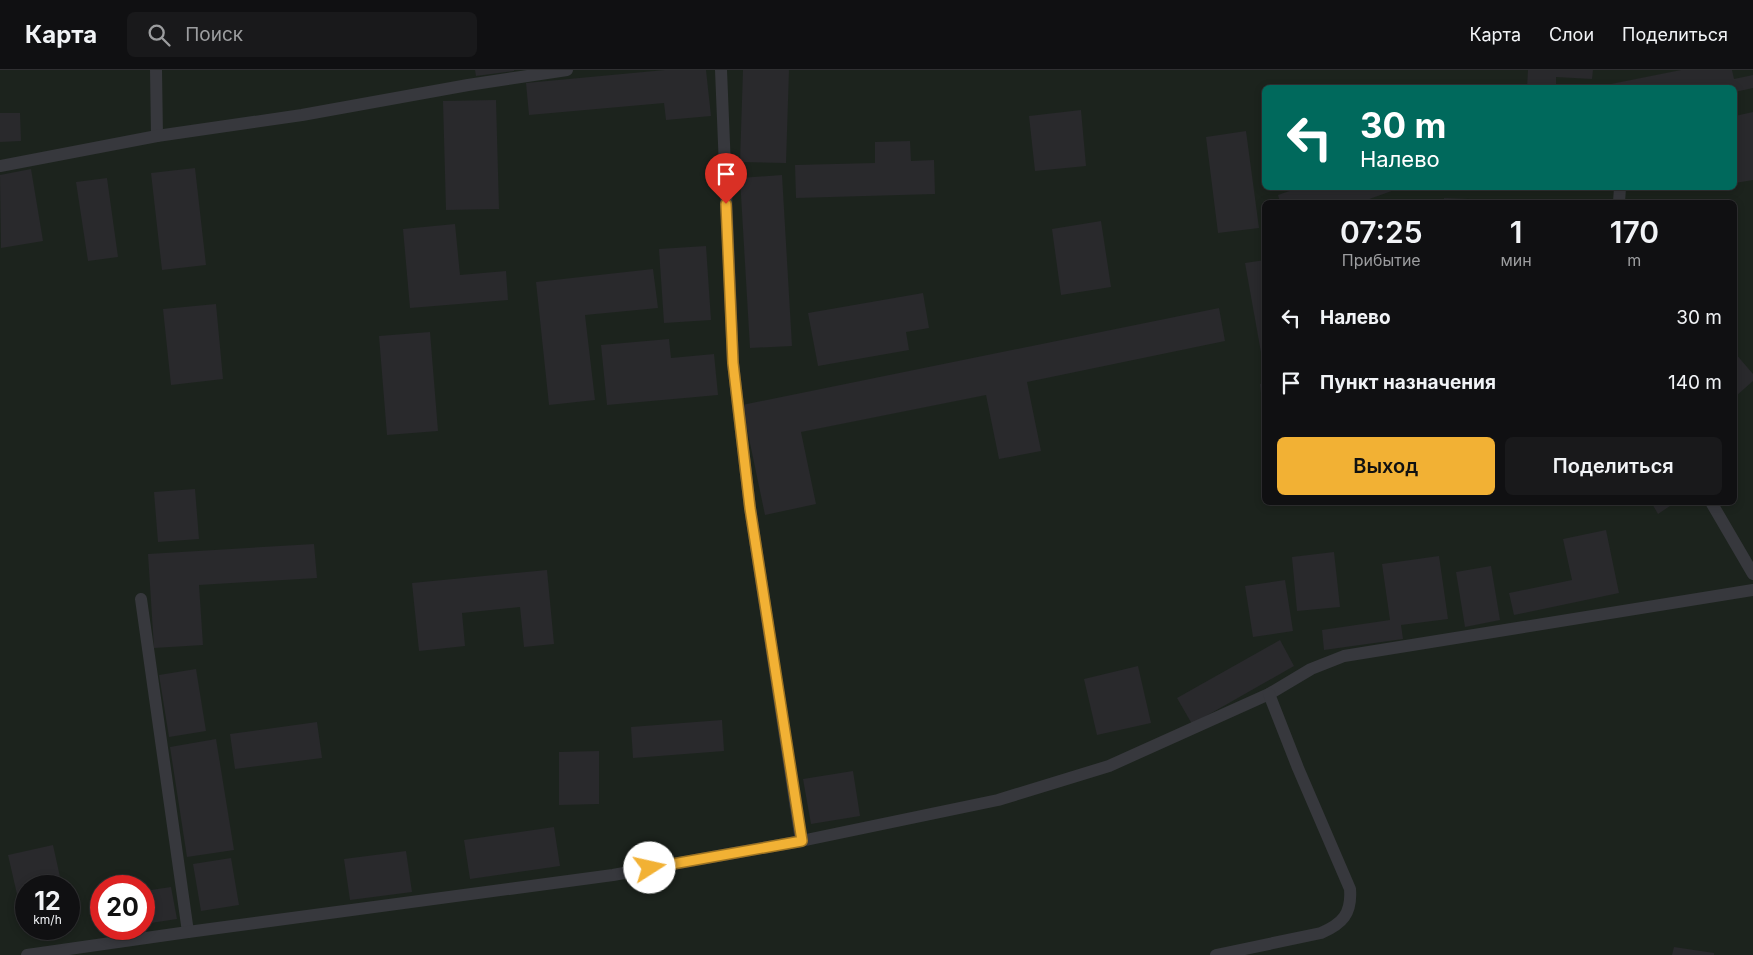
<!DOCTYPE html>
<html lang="ru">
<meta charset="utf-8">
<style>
body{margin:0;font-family:Inter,sans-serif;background:#19191b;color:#f1f3f6;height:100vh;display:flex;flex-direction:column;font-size:19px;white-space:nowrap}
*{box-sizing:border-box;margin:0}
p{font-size:16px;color:#9c9d9f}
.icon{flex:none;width:28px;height:28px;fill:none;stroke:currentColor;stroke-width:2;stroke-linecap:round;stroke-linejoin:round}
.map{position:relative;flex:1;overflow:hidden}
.details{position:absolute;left:1262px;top:130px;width:475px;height:305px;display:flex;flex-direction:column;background:#101012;border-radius:8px;box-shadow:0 2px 8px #0003,0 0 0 1px #303032}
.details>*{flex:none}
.guide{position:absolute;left:1262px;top:15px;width:475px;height:105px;border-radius:8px;box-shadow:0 2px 8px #0003,0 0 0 1px #303032;background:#00695c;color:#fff;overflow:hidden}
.speed{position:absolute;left:15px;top:805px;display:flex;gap:10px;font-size:25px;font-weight:700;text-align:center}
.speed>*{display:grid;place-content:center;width:65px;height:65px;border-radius:50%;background:#101012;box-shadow:0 2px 8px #0003,0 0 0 1px #303032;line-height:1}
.speed small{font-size:12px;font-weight:400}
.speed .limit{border:8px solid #d22;background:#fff;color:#111}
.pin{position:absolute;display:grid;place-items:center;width:42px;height:42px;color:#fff;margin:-51px -21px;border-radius:50% 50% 50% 0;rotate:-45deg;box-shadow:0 0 5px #0007}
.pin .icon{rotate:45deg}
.me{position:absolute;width:55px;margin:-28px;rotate:80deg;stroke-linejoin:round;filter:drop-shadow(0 0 4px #0008)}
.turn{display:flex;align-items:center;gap:18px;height:105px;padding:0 15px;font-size:22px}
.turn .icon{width:65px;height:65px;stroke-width:2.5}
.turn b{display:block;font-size:35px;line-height:42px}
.eta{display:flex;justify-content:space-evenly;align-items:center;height:85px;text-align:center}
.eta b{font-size:30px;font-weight:600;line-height:35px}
.cta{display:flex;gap:10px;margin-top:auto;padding:10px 15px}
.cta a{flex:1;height:58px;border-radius:8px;background:#f2b134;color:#111;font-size:20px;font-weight:600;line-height:58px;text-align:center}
.cta a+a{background:#19191b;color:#f1f3f6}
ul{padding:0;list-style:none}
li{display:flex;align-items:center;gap:15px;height:65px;padding:0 15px}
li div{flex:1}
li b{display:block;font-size:19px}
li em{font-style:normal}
header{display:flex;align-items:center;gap:30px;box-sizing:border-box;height:70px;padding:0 25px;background:#101012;border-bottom:1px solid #303032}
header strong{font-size:24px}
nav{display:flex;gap:28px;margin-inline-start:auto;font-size:18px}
.search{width:350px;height:45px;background:#19191b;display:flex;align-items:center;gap:12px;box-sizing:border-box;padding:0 18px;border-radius:8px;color:#9c9d9f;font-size:19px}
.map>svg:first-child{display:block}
.green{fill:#1c231d;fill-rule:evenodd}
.building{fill:#29292c}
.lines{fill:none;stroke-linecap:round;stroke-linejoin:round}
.service{stroke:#37383d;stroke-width:12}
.route-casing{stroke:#9d7322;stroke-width:12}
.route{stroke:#f2b134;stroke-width:9}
</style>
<header>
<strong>Карта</strong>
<div class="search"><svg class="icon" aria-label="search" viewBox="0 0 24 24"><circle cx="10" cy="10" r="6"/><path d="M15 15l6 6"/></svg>Поиск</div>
<nav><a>Карта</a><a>Слои</a><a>Поделиться</a></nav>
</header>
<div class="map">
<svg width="1753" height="885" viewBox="0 0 1753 885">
<rect width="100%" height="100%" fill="#161618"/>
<path class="green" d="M0,0H1753V885H0ZM1265,18H1735V118H1265ZM1265,132H1735V432H1265ZM26,816H69V859H26ZM101,816H144V859H101Z"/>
<g class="building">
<polygon points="475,0 514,0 514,1 476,6"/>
<polygon points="665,0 706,0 711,46 666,50 664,33 529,45 526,13"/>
<polygon points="743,0 789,0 786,93 740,92"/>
<polygon points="1528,0 1593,0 1592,9 1556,7 1556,18 1527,18"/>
<polygon points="1681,0 1732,0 1734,9 1753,5 1753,18 1735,22 1735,18 1591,18"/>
<polygon points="496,30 499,139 446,140 443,31"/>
<polygon points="1081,40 1086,96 1035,101 1029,46"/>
<polygon points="1753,42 1753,110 1735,113 1735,46"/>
<polygon points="0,43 20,43 21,71 0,72"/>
<polygon points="1246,61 1259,158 1218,163 1206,67"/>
<polygon points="910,71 911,91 934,90 935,124 796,128 795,95 875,93 875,72"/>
<polygon points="195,98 206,195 162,200 151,103"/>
<polygon points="31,99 43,171 1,178 0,105"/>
<polygon points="782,105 792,276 750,278 740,108"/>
<polygon points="107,108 118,187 88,191 76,112"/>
<polygon points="1298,118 1400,118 1361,132 1280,132 1278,125"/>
<polygon points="1444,128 1493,130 1493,132 1444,132"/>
<polygon points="1101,151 1111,217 1061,225 1052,159"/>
<polygon points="455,154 460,205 506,201 508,230 410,238 403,159"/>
<polygon points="706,176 711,250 664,253 659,179"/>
<polygon points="1265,190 1265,287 1262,288 1245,193"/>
<polygon points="653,199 658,238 585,245 595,330 549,335 536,212"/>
<polygon points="923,223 929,258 906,262 909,280 818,296 808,243"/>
<polygon points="216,234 223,309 171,315 163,239"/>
<polygon points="1219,238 1225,271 1027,312 1041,381 999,389 986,325 801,362 816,434 765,445 742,335"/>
<polygon points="430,262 438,361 387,365 379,266"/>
<polygon points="669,269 671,288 714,284 718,325 607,335 601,275"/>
<polygon points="1735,283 1753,304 1753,311 1736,326"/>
<polygon points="1260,314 1265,314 1265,352 1264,352"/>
<polygon points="195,419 199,469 158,472 154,422"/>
<polygon points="1651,432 1676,432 1658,444"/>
<polygon points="1606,460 1619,523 1514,545 1509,523 1572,510 1563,469"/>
<polygon points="314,474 317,508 199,515 203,575 154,578 148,484"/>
<polygon points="1334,482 1340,537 1297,541 1292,487"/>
<polygon points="1439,486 1448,549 1401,555 1403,569 1324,580 1322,560 1390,550 1382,494"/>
<polygon points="1491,496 1500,550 1465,557 1456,502"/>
<polygon points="547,500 554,574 524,577 520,537 462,543 465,576 419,581 412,513"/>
<polygon points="1285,510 1293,561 1253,567 1245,516"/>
<polygon points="1280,570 1294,596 1192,654 1177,628"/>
<polygon points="1138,596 1151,653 1097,665 1084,609"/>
<polygon points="196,599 206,661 169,667 159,605"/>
<polygon points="722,650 724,681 633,688 631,657"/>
<polygon points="317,652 322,688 235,699 230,664"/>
<polygon points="216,669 234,780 187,787 170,677"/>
<polygon points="599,681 599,734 559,735 559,682"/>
<polygon points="853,701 860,746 811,754 803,709"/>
<polygon points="554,757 560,796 470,809 464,770"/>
<polygon points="53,775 62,816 26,816 26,858 25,859 8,785"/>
<polygon points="406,781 412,822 350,830 344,789"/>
<polygon points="231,788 239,835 201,841 193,794"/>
<polygon points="171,817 177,849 144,854 144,821"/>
<polygon points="101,828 101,859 108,860 99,861 94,829"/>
<polygon points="1674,877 1714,883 1714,885 1672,885"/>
</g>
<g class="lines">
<g class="service">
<polyline points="156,0 157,66"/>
<polyline points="721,0 733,293 750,438 801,771 998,730 1109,696 1269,624 1311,599 1344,586 1753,520"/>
<polyline points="0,96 157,66 302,45 468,15 567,0"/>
<polyline points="1619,132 1620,118"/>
<polyline points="1711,432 1753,504"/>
<polyline points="141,529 188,862"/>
<polyline points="27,885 188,862 613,805 801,771"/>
<path d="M1216,885L1321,863C1342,854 1352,844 1350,819L1298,698L1269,624"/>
</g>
</g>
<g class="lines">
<g class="route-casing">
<polyline id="route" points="650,798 802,771 750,438 733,293 726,134"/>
</g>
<use href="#route" class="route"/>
</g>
</svg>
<div class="speed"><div>12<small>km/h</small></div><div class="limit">20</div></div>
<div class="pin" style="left:726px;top:134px;background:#d93025"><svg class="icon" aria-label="arrive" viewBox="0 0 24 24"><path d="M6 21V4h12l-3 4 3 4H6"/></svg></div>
<svg class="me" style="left:650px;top:798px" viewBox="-20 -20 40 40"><circle r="19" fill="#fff"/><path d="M0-13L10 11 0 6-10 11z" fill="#f2b134"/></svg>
<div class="guide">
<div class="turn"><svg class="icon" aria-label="left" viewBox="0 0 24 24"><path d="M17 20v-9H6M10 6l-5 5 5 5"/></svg><div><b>30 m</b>Налево</div></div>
</div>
<section class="details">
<div class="eta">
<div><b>07:25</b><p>Прибытие</p></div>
<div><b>1</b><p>мин</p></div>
<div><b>170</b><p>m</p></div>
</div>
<ul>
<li><svg class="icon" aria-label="left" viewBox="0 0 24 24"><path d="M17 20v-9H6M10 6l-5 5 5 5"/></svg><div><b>Налево</b></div><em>30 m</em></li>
<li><svg class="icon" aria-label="arrive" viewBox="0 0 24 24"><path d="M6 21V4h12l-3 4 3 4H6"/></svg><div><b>Пункт назначения</b></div><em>140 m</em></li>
</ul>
<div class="cta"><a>Выход</a><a>Поделиться</a></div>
</section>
</div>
